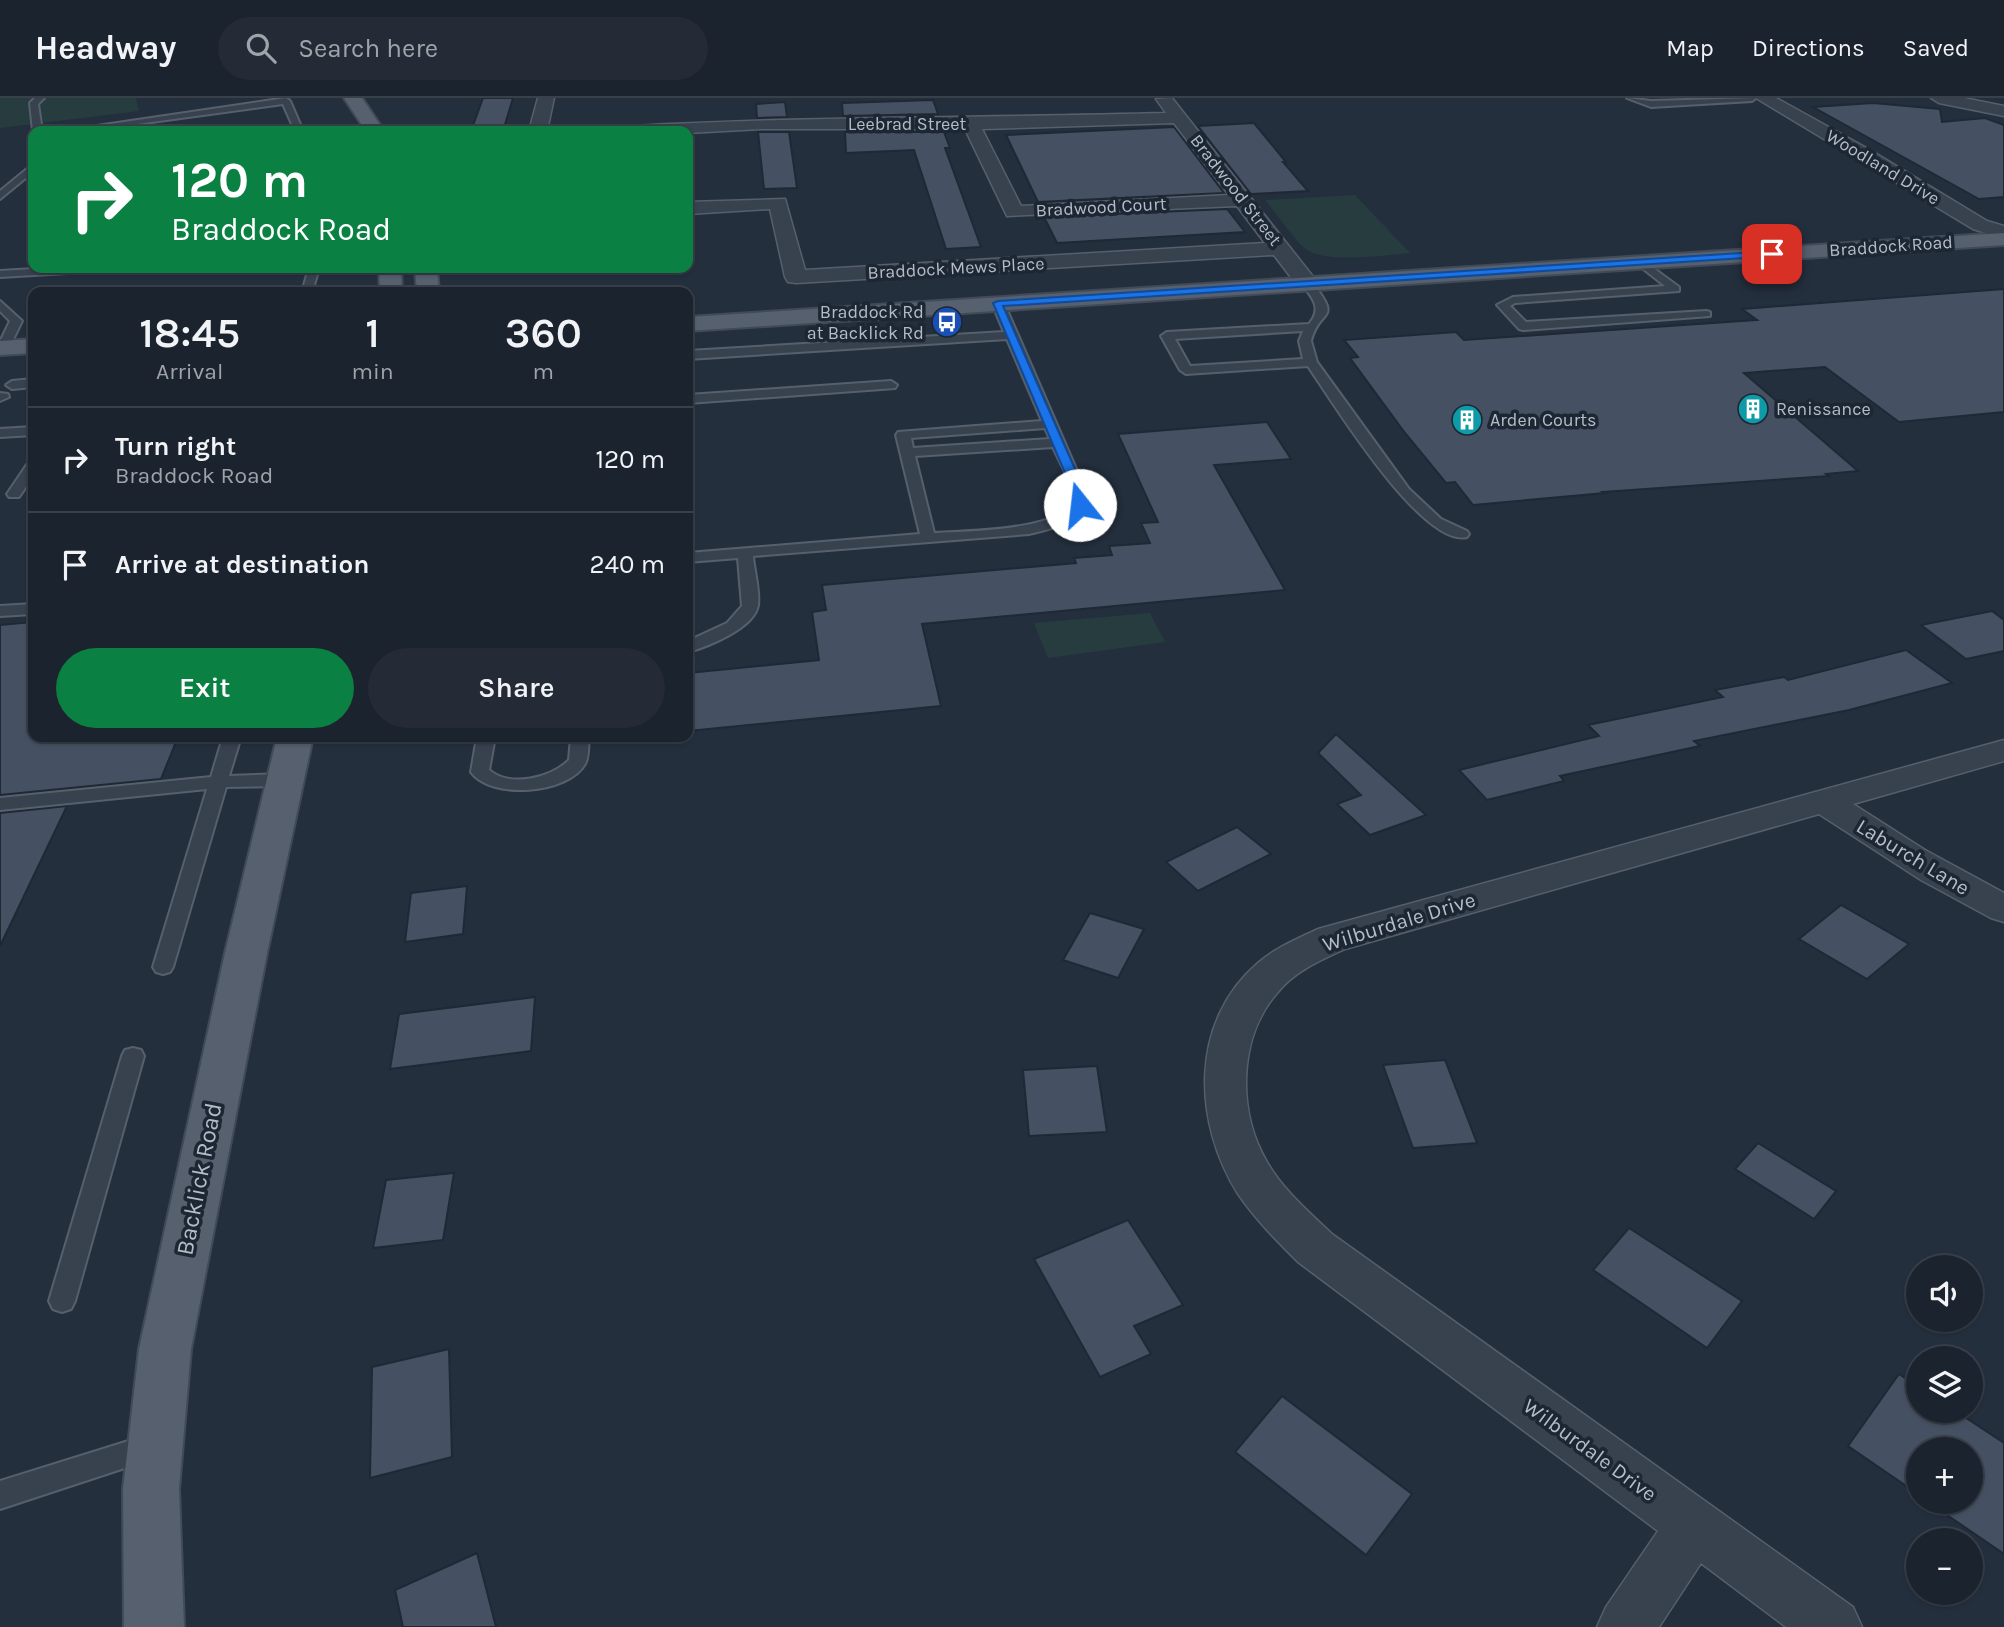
<!DOCTYPE html>
<meta charset="utf-8">
<style>
body{margin:0;font-family:Karla,sans-serif;background:#242b36;color:#f1f3f6;height:100vh;display:flex;flex-direction:column;font-size:26px;white-space:nowrap}
*{box-sizing:border-box;margin:0}
p{font-size:23px;color:#a0a4aa}
.icon{flex:none;width:38px;height:38px;fill:none;stroke:currentColor;stroke-width:2;stroke-linecap:round;stroke-linejoin:round}
.map{position:relative;flex:1;overflow:hidden}
.panel{position:absolute;left:28px;top:189px;width:665px;height:455px;display:flex;flex-direction:column;background:#1b232e;border-radius:14px;box-shadow:0 2px 5px #0004,0 0 0 2px #39404a}
.panel>*{flex:none}
.hud{position:absolute;left:28px;top:28px;width:665px;height:147px;border-radius:14px;box-shadow:0 2px 5px #0004,0 0 0 2px #39404a;background:#0b8043;color:#fff;overflow:hidden}
.tools{position:absolute;left:1906px;top:1157px;display:grid;gap:14px}
.tools a{display:grid;place-items:center;width:77px;height:77px;border-radius:50%;background:#1b232e;box-shadow:0 2px 5px #0004,0 0 0 2px #39404a;font-size:35px}
.pin{position:absolute;display:grid;place-items:center;width:60px;height:60px;color:#fff;margin:-30px;border-radius:14px;box-shadow:0 4px 10px #0006}
.me{position:absolute;width:77px;margin:-38px;rotate:344deg;stroke-linejoin:round;filter:drop-shadow(0 0 5px #0008)}
.turn{display:flex;align-items:center;gap:24px;height:147px;padding:0 28px;font-size:32px}
.turn .icon{width:91px;height:91px;stroke-width:2.5}
.turn b{display:block;font-size:49px;line-height:60px}
.eta{display:flex;justify-content:space-evenly;align-items:center;height:119px;text-align:center}
.eta b{font-size:42px;font-weight:600;line-height:49px}
.cta{display:flex;gap:14px;margin-top:auto;padding:14px 28px}
.cta a{flex:1;height:80px;border-radius:42px;background:#0b8043;color:#fff;font-size:28px;font-weight:600;line-height:80px;text-align:center}
.cta a+a{background:#242b36;color:#f1f3f6}
ul{padding:0;list-style:none}
li{display:flex;align-items:center;gap:21px;height:105px;padding:0 28px;border-top:2px solid #39404a}
li div{flex:1}
li b{display:block;font-size:26px}
li em{font-style:normal}
header{display:flex;align-items:center;gap:42px;box-sizing:border-box;height:98px;padding:0 35px;background:#1b232e;border-bottom:2px solid #39404a}
header strong{font-size:33px}
nav{display:flex;gap:38px;margin-inline-start:auto;font-size:24px}
.search{width:490px;height:63px;background:#242b36;display:flex;align-items:center;gap:18px;box-sizing:border-box;padding:0 24px;border-radius:38px;color:#a0a4aa;font-size:26px}
.map>svg:first-child{display:block}
.green{fill:#263c3f}
.building{fill:#455162;stroke:#1f2835;stroke-width:2}
.lines{fill:none;stroke-linecap:round;stroke-linejoin:round}
.lane-casing{stroke:#565f6c;stroke-width:4}
.street-casing{stroke:#565f6c;stroke-width:3}
.primary-casing{stroke:#414a57;stroke-width:4}
.lane{fill:#38414e;fill-rule:evenodd}
.street{fill:#38414e;fill-rule:evenodd}
.primary{fill:#56606e;fill-rule:evenodd}
.route{fill:#1a73e8;stroke:#114b97;stroke-width:2}
.labels{text-anchor:middle;dominant-baseline:central;stroke-width:7;stroke-linejoin:round;paint-order:stroke}
.far-street-label{font-size:18px;fill:#b4bcc9;stroke:#1d2633}
.far-poi-label{font-size:18px;fill:#b4bcc9;stroke:#1d2633;text-anchor:start}
.street-label{font-size:21px;fill:#b4bcc9;stroke:#1d2633}
.near-street-label{font-size:24px;fill:#b4bcc9;stroke:#1d2633}
</style>
<header>
<strong>Headway</strong>
<div class="search"><svg class="icon" aria-label="search" viewBox="0 0 24 24"><circle cx="10" cy="10" r="6"/><path d="M15 15l6 6"/></svg>Search here</div>
<nav><a>Map</a><a>Directions</a><a>Saved</a></nav>
</header>
<div class="map">
<svg width="2004" height="1529" viewBox="0 0 2004 1529">
<rect width="100%" height="100%" fill="#242f3e"/>
<g class="green">
<polygon points="0,0 136,0 139,13 0,30"/>
<path d="M1355,97L1410,155C1384,157 1323,167 1303,149C1289,135 1278,117 1265,102Z"/>
<polygon points="1150,515 1165,544 1048,560 1034,525"/>
</g>
<g class="building">
<polygon points="483,0 513,0 503,33 471,33"/>
<polygon points="933,2 938,16 843,18 842,5"/>
<polygon points="785,4 787,19 757,20 756,6"/>
<polygon points="1873,5 1940,11 1942,24 1985,20 2004,27 2004,99 1979,101 1813,9"/>
<polygon points="1254,25 1286,64 1283,64 1308,93 1251,96 1198,28"/>
<polygon points="1174,29 1224,95 1038,104 1006,37"/>
<polygon points="758,34 789,34 797,90 764,91"/>
<polygon points="845,34 944,34 950,50 945,50 981,149 946,151 914,52 846,55"/>
<polygon points="1227,111 1245,134 1057,145 1044,119"/>
<polygon points="2004,191 2004,314 1899,324 1825,269 1744,275 1858,373 1826,376 1829,378 1603,394 1605,395 1473,407 1455,384 1446,385 1405,335 1350,260 1358,259 1344,242 1456,234 1464,242 1757,222 1742,211"/>
<polygon points="1267,324 1291,361 1214,367 1285,492 922,526 941,608 688,633 688,575 819,562 812,514 826,512 822,487 1076,465 1074,460 1112,457 1109,448 1150,445 1141,425 1158,424 1118,336"/>
<polygon points="1992,513 2004,522 2004,553 1966,561 1921,527"/>
<polygon points="33,524 33,639 178,639 161,681 0,697 0,527"/>
<polygon points="1906,552 1952,585 1849,612 1694,643 1700,648 1560,678 1564,683 1487,702 1459,672 1599,638 1588,627 1723,599 1715,592 1784,579 1788,582"/>
<polygon points="1336,636 1426,717 1370,737 1337,706 1361,697 1318,655"/>
<polygon points="67,708 0,848 0,715"/>
<polygon points="1237,729 1271,756 1198,793 1166,764"/>
<polygon points="467,788 463,836 405,844 411,795"/>
<polygon points="1841,807 1909,846 1867,881 1799,841"/>
<polygon points="1090,815 1144,831 1118,880 1063,862"/>
<polygon points="535,899 531,953 390,971 399,916"/>
<polygon points="1445,962 1477,1045 1413,1050 1383,967"/>
<polygon points="1097,968 1107,1034 1029,1038 1023,972"/>
<polygon points="1758,1045 1836,1093 1814,1121 1735,1071"/>
<polygon points="454,1075 443,1142 373,1150 386,1082"/>
<polygon points="1128,1122 1183,1207 1134,1228 1151,1256 1100,1279 1034,1161"/>
<polygon points="1629,1130 1742,1203 1707,1250 1593,1172"/>
<polygon points="449,1251 452,1359 370,1380 372,1269"/>
<polygon points="1899,1276 1918,1289 1918,1312 1954,1312 2004,1345 2004,1456 1928,1404 1970,1404 1970,1351 1918,1351 1918,1396 1848,1348"/>
<polygon points="1282,1298 1412,1396 1366,1457 1235,1354"/>
<polygon points="477,1455 496,1529 403,1529 395,1492"/>
</g>
<g class="lines">
<g class="lane-casing">
<g id="lane">
<polygon points="35,0 44,0 38,6 42,33 33,33 30,5"/>
<polygon points="286,0 290,3 303,33 295,33 283,6 86,33 63,33"/>
<polygon points="1627,0 1651,3 1756,0 1752,3 1651,9"/>
<polygon points="33,66 33,74 0,101 0,93"/>
<polygon points="1641,161 1679,189 1679,193 1515,205 1510,208 1526,224 1706,213 1710,214 1710,218 1523,232 1519,231 1497,207 1513,199 1665,188 1637,166 1636,164"/>
<polygon points="50,170 108,170 103,173 0,179 0,173"/>
<polygon points="309,170 319,170 312,194 302,194"/>
<path d="M1303,183H1311C1344,225 1319,209 1311,243L1317,264L1409,391L1441,421L1467,433L1469,436L1467,439C1422,450 1332,303 1308,268L1186,276L1180,272L1161,238L1167,234L1309,226C1323,210 1312,199 1301,185ZM1303,233L1299,243L1303,261L1190,268L1175,241Z"/>
<path d="M998,202L1004,205L1087,396C1082,425 1054,430 1029,436L753,458C754,473 760,492 758,507C755,530 707,549 688,554V543L727,525L742,508L738,460L688,464V455L920,436L896,337L898,334L1042,323L1007,241L688,261V253L1004,234L992,205ZM1045,330L1050,341L913,350L911,340ZM1053,349C1059,363 1070,380 1073,395C1079,434 959,433 934,435L915,358Z"/>
<polygon points="0,203 22,223 9,250 3,254 0,253 0,244 10,223 0,213"/>
<polygon points="33,281 33,289 12,291 6,287 12,283"/>
<polygon points="891,283 897,287 895,290 688,305 688,297"/>
<polygon points="0,295 8,296 9,299 0,303"/>
<polygon points="33,329 33,337 0,339 0,331"/>
<path d="M33,364C34,379 27,387 19,399H9L7,396L28,365Z"/>
<polygon points="33,506 33,516 0,518 0,508"/>
<polygon points="223,639 241,639 229,678 284,676 293,682 284,688 226,689 173,869 170,874 163,876 156,874 153,869 207,691 0,712 0,700 211,679"/>
<path d="M477,639H495L489,672C510,690 551,680 569,662L571,639H589C588,647 589,659 585,666C568,696 491,702 471,674Z"/>
<polygon points="133,950 141,952 144,958 75,1203 71,1211 62,1214 53,1211 49,1203 122,958 125,952"/>
<polygon points="151,1336 161,1340 165,1349 161,1358 0,1411 0,1383"/>
</g>
</g>
<g class="street-casing">
<g id="street">
<polygon points="538,0 554,0 547,33 529,33"/>
<path d="M1172,0L1318,185L1315,190H1299L1274,157L796,185L788,184L785,179L770,111L688,116V104L785,101L805,172L1265,145L1237,108L1007,118L965,31H761L688,35L625,33L634,28C811,18 989,20 1166,15L1156,1ZM1174,25L1229,97L1021,108L982,31Z"/>
<polygon points="1756,0 1776,0 1870,52 1987,123 2004,128 2004,141 1973,131"/>
<polygon points="1931,0 1964,0 2004,8 2004,18 1939,5"/>
<path d="M2004,642V663L1853,706L1925,752L2004,795V824L1991,820L1921,782L1819,716L1345,851C1321,862 1295,873 1278,894C1238,939 1237,1013 1267,1064C1283,1092 1309,1114 1332,1136L1853,1509L1862,1529H1786L1701,1465L1659,1529H1597L1606,1509L1658,1433L1298,1164C1277,1143 1255,1121 1238,1096C1193,1024 1189,924 1258,865C1275,850 1297,841 1318,831Z"/>
</g>
</g>
<g class="primary-casing">
<g id="primary">
<polygon points="344,0 362,0 384,33 366,33"/>
<polygon points="2004,135 2004,147 688,233 688,219"/>
<polygon points="379,170 401,170 402,194 380,194"/>
<polygon points="415,170 437,170 439,194 417,194"/>
<polygon points="33,241 33,255 0,257 0,243"/>
<polygon points="277,639 313,639 267,855 191,1251 179,1391 184,1529 124,1529 123,1391 139,1251 225,855"/>
</g>
</g>
<use href="#lane" class="lane"/>
<use href="#street" class="street"/>
<use href="#primary" class="primary"/>
</g>
<polygon class="route" points="1772,153 1776,156 1775,158 1003,208 1086,396 1085,407 1080,410 1074,407 1074,396 993,205 998,203"/>
<defs>
<g id="bus-disc" transform="scale(1.575)"><circle r="9.5" fill="#1a4fb4" stroke="#1d2633"/><path d="M-5-6H5V4H4V6H2V4H-2V6H-4V4H-5ZM-3.5-4V0h7V-4ZM-3.5 1.2v1.5H-2V1.2ZM2 1.2v1.5H3.5V1.2Z" fill="#fff"/></g>
<g id="building-disc" transform="scale(1.575)"><circle r="9.5" fill="#0f9aa8" stroke="#1d2633"/><path d="M-4-6H4V6H1V3H-1V6H-4ZM-2.5-4.3h1.7v1.8h-1.7ZM.8-4.3h1.7v1.8H.8ZM-2.5-1h1.7V.8h-1.7ZM.8-1h1.7V.8H.8Z" fill="#fff"/></g>
</defs>
<g fill-rule="evenodd">
<use href="#bus-disc" x="947" y="224"/>
<use href="#building-disc" x="1753" y="311"/>
<use href="#building-disc" x="1467" y="322"/>
</g>
<g class="labels">
<g class="far-street-label">
<text x="907" y="26">Leebrad Street</text>
<text transform="translate(1883 69) rotate(31)">Woodland Drive</text>
<text transform="translate(1236 92) rotate(52)">Bradwood Street</text>
<text transform="translate(1101 109) rotate(-3)">Bradwood Court</text>
<text transform="translate(1891 148) rotate(-4)">Braddock Road</text>
<text transform="translate(956 170) rotate(-3)">Braddock Mews Place</text>
</g>
<g class="far-poi-label">
<text x="924" y="214" text-anchor="end">Braddock Rd<tspan x="924" dy="21">at Backlick Rd</tspan></text>
<text x="1776" y="311">Renissance</text>
<text x="1490" y="322">Arden Courts</text>
</g>
<g class="street-label">
<text transform="translate(1913 759) rotate(31)">Laburch Lane</text>
<text transform="translate(1399 824) rotate(-17)">Wilburdale Drive</text>
<text transform="translate(1590 1352) rotate(36)">Wilburdale Drive</text>
</g>
<g class="near-street-label">
<text transform="translate(199 1081) rotate(-79)">Backlick Road</text>
</g>
</g>
</svg>
<div class="tools">
<a><svg class="icon" aria-label="sound" viewBox="0 0 24 24"><path d="M4 9h4l5-4v14l-5-4H4zM17 9q2 3 0 6"/></svg></a>
<a><svg class="icon" aria-label="layers" viewBox="0 0 24 24"><path d="M12 4l9 5-9 5-9-5zM3 14l9 5 9-5"/></svg></a>
<a>+</a>
<a>−</a>
</div>
<div class="pin" style="left:1772px;top:156px;background:#d93025"><svg class="icon" aria-label="arrive" viewBox="0 0 24 24"><path d="M6 21V4h12l-3 4 3 4H6"/></svg></div>
<svg class="me" style="left:1080px;top:407px" viewBox="-20 -20 40 40"><circle r="19" fill="#fff"/><path d="M0-13L10 11 0 6-10 11z" fill="#1a73e8"/></svg>
<div class="hud">
<div class="turn"><svg class="icon" aria-label="right" viewBox="0 0 24 24"><path d="M7 20v-9h11M14 6l5 5-5 5"/></svg><div><b>120 m</b>Braddock Road</div></div>
</div>
<section class="panel">
<div class="eta">
<div><b>18:45</b><p>Arrival</p></div>
<div><b>1</b><p>min</p></div>
<div><b>360</b><p>m</p></div>
</div>
<ul>
<li><svg class="icon" aria-label="right" viewBox="0 0 24 24"><path d="M7 20v-9h11M14 6l5 5-5 5"/></svg><div><b>Turn right</b><p>Braddock Road</p></div><em>120 m</em></li>
<li><svg class="icon" aria-label="arrive" viewBox="0 0 24 24"><path d="M6 21V4h12l-3 4 3 4H6"/></svg><div><b>Arrive at destination</b></div><em>240 m</em></li>
</ul>
<div class="cta"><a>Exit</a><a>Share</a></div>
</section>
</div>
